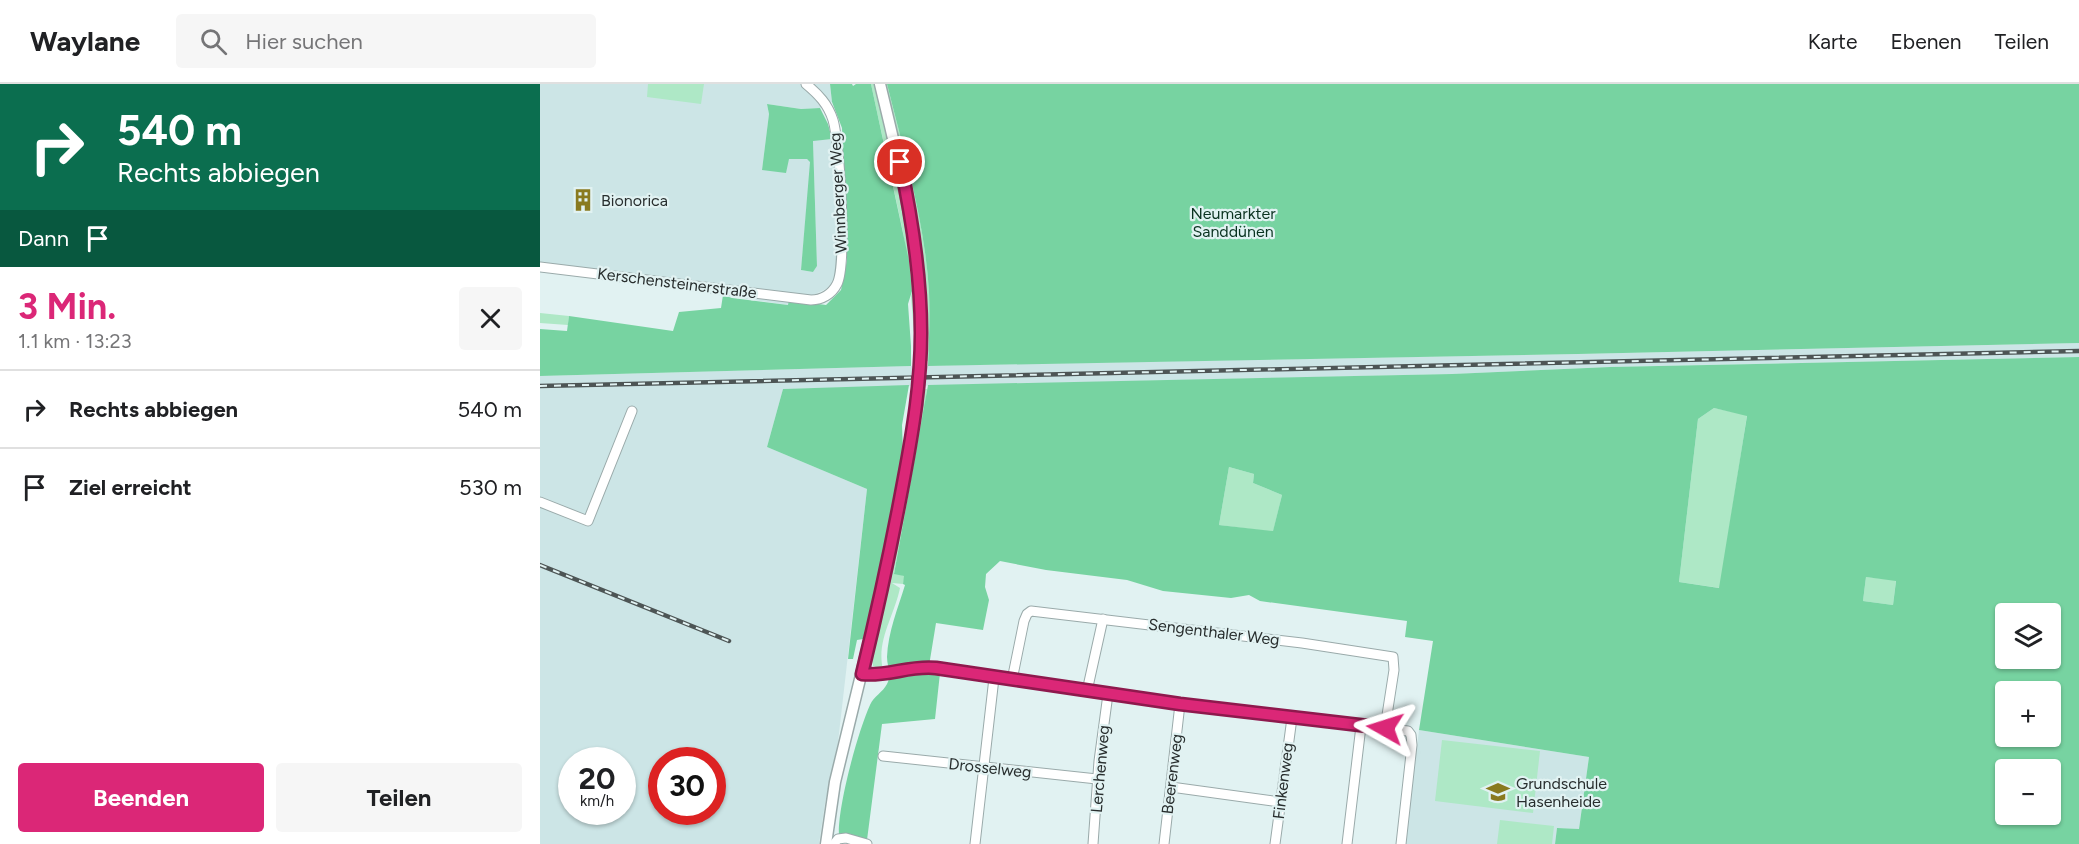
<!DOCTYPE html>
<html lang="de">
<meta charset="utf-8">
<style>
body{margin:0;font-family:Figtree,sans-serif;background:#f6f6f6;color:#202124;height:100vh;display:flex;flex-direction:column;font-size:22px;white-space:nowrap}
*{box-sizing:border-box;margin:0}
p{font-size:20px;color:#757577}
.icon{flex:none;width:33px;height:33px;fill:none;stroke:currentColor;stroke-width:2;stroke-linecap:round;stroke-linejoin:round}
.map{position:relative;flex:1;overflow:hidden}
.side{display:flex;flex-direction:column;background:#fff;width:540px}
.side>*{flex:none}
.guide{background:#0b6e4f;color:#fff;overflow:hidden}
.fabs{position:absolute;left:1455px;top:519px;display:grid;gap:12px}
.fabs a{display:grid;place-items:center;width:66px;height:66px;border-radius:6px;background:#fff;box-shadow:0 2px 4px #0004;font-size:30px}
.speed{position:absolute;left:18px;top:663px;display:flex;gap:12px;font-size:30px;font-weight:700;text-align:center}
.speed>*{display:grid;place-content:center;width:78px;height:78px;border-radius:50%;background:#fff;box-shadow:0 2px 4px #0004;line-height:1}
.speed small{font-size:15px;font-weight:400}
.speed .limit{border:9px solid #d22;background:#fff;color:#111}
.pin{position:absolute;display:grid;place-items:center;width:51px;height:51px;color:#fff;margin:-26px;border:3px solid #fff;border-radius:50%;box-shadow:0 2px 6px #0007}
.me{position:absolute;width:66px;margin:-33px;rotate:276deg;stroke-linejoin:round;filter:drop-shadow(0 0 4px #0008)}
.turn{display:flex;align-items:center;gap:21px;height:126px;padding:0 18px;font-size:27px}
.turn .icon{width:78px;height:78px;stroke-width:2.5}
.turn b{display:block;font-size:42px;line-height:51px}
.then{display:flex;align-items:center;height:57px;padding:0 18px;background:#0003;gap:12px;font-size:22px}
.round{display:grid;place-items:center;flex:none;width:63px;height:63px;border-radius:6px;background:#f6f6f6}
.overview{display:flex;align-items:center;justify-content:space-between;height:102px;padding:0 18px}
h1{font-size:36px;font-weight:700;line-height:45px;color:#db2777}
.button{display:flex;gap:12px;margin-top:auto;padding:12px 18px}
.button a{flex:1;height:69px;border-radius:6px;background:#db2777;color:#fff;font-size:24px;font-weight:700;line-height:69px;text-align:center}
.button a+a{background:#f6f6f6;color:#202124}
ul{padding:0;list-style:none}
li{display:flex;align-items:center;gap:18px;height:78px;padding:0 18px;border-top:2px solid #e0e0e0}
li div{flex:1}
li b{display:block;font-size:22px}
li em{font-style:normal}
header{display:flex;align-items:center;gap:36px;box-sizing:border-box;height:84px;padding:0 30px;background:#fff;border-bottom:2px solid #e0e0e0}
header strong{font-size:28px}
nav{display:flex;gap:33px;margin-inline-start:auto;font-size:21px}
.search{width:420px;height:54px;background:#f6f6f6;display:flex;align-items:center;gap:15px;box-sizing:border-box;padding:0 21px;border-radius:6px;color:#757577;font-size:22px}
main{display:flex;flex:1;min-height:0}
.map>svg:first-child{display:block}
.built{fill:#cce5e6;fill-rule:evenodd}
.green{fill:#aee8c6}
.forest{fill:#77d3a1;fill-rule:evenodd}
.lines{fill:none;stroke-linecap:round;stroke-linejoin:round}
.minor-casing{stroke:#9aaaaa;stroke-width:11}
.major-casing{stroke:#9aaaaa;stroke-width:13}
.minor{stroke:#fff;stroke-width:9}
.major{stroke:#fff;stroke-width:10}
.rail-casing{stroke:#4d5555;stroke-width:4.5}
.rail{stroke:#e1f2f2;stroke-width:2;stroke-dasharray:7;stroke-linecap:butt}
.major-bridge-casing{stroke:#9aaaaa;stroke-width:13;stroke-linecap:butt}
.major-bridge{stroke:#fff;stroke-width:10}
.route-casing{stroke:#8e194d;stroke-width:15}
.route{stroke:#db2777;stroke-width:10}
.labels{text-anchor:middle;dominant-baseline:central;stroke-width:4.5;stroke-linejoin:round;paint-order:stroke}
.street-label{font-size:16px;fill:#282e2e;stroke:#e1f2f2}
.poi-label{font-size:16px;fill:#282e2e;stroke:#e1f2f2;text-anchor:start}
.park-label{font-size:16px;fill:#0a3320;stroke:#e1f2f2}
</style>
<header>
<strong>Waylane</strong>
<div class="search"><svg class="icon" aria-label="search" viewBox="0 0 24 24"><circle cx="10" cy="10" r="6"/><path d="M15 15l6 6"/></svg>Hier suchen</div>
<nav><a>Karte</a><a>Ebenen</a><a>Teilen</a></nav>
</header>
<main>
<section class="side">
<div class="guide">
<div class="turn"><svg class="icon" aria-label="right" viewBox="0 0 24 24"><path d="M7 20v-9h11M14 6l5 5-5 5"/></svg><div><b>540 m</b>Rechts abbiegen</div></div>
<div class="then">Dann<svg class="icon" aria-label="arrive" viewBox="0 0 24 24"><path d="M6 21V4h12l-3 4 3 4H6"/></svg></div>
</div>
<div class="overview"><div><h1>3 Min.</h1><p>1.1 km · 13:23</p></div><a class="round"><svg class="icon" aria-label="close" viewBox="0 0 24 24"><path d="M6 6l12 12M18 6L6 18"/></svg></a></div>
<ul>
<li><svg class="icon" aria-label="right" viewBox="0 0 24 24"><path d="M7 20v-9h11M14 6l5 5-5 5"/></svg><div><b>Rechts abbiegen</b></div><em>540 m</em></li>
<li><svg class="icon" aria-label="arrive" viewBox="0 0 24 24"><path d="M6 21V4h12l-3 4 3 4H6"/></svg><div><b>Ziel erreicht</b></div><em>530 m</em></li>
</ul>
<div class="button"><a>Beenden</a><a>Teilen</a></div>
</section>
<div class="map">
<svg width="1539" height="760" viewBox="0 0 1539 760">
<rect width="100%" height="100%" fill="#e1f2f2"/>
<g class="built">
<polygon points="0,0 290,0 292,18 280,24 261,25 227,20 229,30 222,86 249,75 267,75 271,78 261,186 273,188 277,182 273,56 292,55 299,172 296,192 288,204 273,211 263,219 249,221 0,186"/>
<path d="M1539,259V273L1070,283L912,290L243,305L227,363L327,405L298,658L285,719L279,760H0V292L371,282L1038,270ZM32,676H82V728H32ZM122,676H172V728H122Z"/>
<polygon points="879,646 1049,673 1039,745 1017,744 1015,760 865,760"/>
</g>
<g class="green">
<polygon points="108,0 164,0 161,20 107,13"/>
<path d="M331,0H335C349,56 365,113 372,170C375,201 376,231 375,262L371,212L372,207L363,148Z"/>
<path d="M344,0H347C364,68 385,137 389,208C390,231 389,254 388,277H386L387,263H385C386,226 384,189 379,152C372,101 357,50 344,0Z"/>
<polygon points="0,229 29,232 28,241 0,239"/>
<path d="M384,305H387L385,322L354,489L365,492L363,500L352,499L360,504C354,533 336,556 343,586L333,582L332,576C351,486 372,396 384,305Z"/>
<polygon points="1174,324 1207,331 1180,504 1139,498 1158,335"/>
<polygon points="689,383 714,390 713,399 742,411 733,448 679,441"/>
<polygon points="1326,493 1356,496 1353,521 1323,517"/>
<polygon points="902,656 1000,667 993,729 895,717"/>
<polygon points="960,736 1014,742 1012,760 957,760"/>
</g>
<g class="forest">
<polygon points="290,0 312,0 313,2 316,0 331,0 369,177 372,207 368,220 371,262 371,282 0,292 0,245 27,247 29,232 133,247 139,228 181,224 183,211 192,214 248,221 249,216 286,221 301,206 307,176 302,44 292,18"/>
<path d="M347,0H1539V259L1038,270L388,282C389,257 390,233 389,208C385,138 364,68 347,0Z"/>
<polygon points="227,20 261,25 280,24 288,40 292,55 273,57 277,182 273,188 261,186 270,78 267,75 249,75 246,89 222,86 229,30"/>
<path d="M1539,273V760H1015L1017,744L1039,745L1049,673L879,646L893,557L865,553L867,537L720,517L709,511L691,514L623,507L587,496L506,486L460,477L446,490L445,503L449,516L443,546L396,539L388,588L400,589L395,635L342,640L327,756L311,751L299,752C297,724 318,647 330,621C334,612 343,608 347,600C352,591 347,582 347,573C348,548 358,524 365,501L363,500L364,492L354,490L388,301L912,290L1070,283ZM1174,324L1207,332L1179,504L1139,498L1158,335ZM689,383L714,390L713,399L742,411L733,447L679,441ZM1326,493L1356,497L1353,521L1323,517ZM1466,530H1510V574H1466ZM1466,608H1510V652H1466ZM1466,686H1510V730H1466Z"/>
<polygon points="369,301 362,341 363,369 336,504 323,555 317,556 313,575 308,575 327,405 227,363 243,305"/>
</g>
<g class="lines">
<g class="minor-casing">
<g id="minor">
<path d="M0,183L271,216C282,216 292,210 297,200C307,181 300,59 293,36C288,20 278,10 266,0"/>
<polyline points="0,418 48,437 92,327"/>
<path d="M322,589C344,592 364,583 385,583L640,620L868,647L871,651L872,661L861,760"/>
<polyline points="472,596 484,537 487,530 491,527 762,559 853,573 854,586 845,644"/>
<polyline points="547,607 563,535"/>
<polyline points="343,672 557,695"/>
<polyline points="631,703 740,718"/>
<polyline points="294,760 298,755 306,754 327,760"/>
<polyline points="435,760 454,594"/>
<polyline points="553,760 559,677 568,610"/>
<polyline points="624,760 640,620"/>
<polyline points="735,760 752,634"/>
<polyline points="807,760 821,642"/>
</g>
</g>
<g class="major-casing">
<g id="major">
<path d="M340,0C361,88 383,171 381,262"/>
<polyline points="286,760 295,698 347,484 377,321"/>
</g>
</g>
<use href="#minor" class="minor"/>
<use href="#major" class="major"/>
<g class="rail-casing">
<g id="rail">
<polyline points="0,302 1539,267"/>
<polyline points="0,481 189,557"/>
</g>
</g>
<use href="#rail" class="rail"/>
<g class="major-bridge-casing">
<polyline id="major-bridge" points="377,321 381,262"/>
</g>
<use href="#major-bridge" class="major-bridge"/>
</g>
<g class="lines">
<g class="route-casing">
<path id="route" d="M360,78C372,134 381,191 381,249C381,298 373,346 364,394C352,459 338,524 322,590C347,593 370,581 396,584L640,620L845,644"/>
</g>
<use href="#route" class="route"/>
</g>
<defs>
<g id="building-bare" transform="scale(1.8)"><path d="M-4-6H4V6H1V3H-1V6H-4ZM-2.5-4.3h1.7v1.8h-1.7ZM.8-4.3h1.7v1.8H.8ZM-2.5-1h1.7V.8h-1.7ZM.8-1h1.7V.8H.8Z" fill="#897a1f" stroke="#e1f2f2" stroke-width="2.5" paint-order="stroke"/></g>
<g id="school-bare" transform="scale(1.8)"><path d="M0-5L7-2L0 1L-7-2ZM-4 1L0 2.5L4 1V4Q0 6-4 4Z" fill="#897a1f" stroke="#e1f2f2" stroke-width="2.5" paint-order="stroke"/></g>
</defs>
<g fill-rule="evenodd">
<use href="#building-bare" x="43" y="116"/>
<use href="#school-bare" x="958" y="708"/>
</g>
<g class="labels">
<g class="street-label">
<text transform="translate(298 109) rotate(-93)">Winnberger Weg</text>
<text transform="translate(137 199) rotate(7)">Kerschensteinerstraße</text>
<text transform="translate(674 548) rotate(7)">Sengenthaler Weg</text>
<text transform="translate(450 684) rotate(6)">Drosselweg</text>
<text transform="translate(560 685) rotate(-85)">Lerchenweg</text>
<text transform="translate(632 690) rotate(-83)">Beerenweg</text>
<text transform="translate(743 697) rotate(-83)">Finkenweg</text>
</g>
<g class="poi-label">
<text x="61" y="116">Bionorica</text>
<text x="976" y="699">Grundschule<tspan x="976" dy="18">Hasenheide</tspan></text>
</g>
<g class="park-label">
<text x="693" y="129">Neumarkter<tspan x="693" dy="18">Sanddünen</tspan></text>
</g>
</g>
</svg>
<div class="fabs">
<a><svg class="icon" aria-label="layers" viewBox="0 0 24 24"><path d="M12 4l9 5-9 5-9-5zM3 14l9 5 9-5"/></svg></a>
<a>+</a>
<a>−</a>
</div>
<div class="speed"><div>20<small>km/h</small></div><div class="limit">30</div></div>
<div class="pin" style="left:360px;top:78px;background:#d93025"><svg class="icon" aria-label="arrive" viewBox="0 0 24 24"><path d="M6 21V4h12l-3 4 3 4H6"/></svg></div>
<svg class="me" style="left:845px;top:644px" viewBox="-20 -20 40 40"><path d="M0-17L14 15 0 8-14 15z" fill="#db2777" stroke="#fff" stroke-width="4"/></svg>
</div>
</main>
